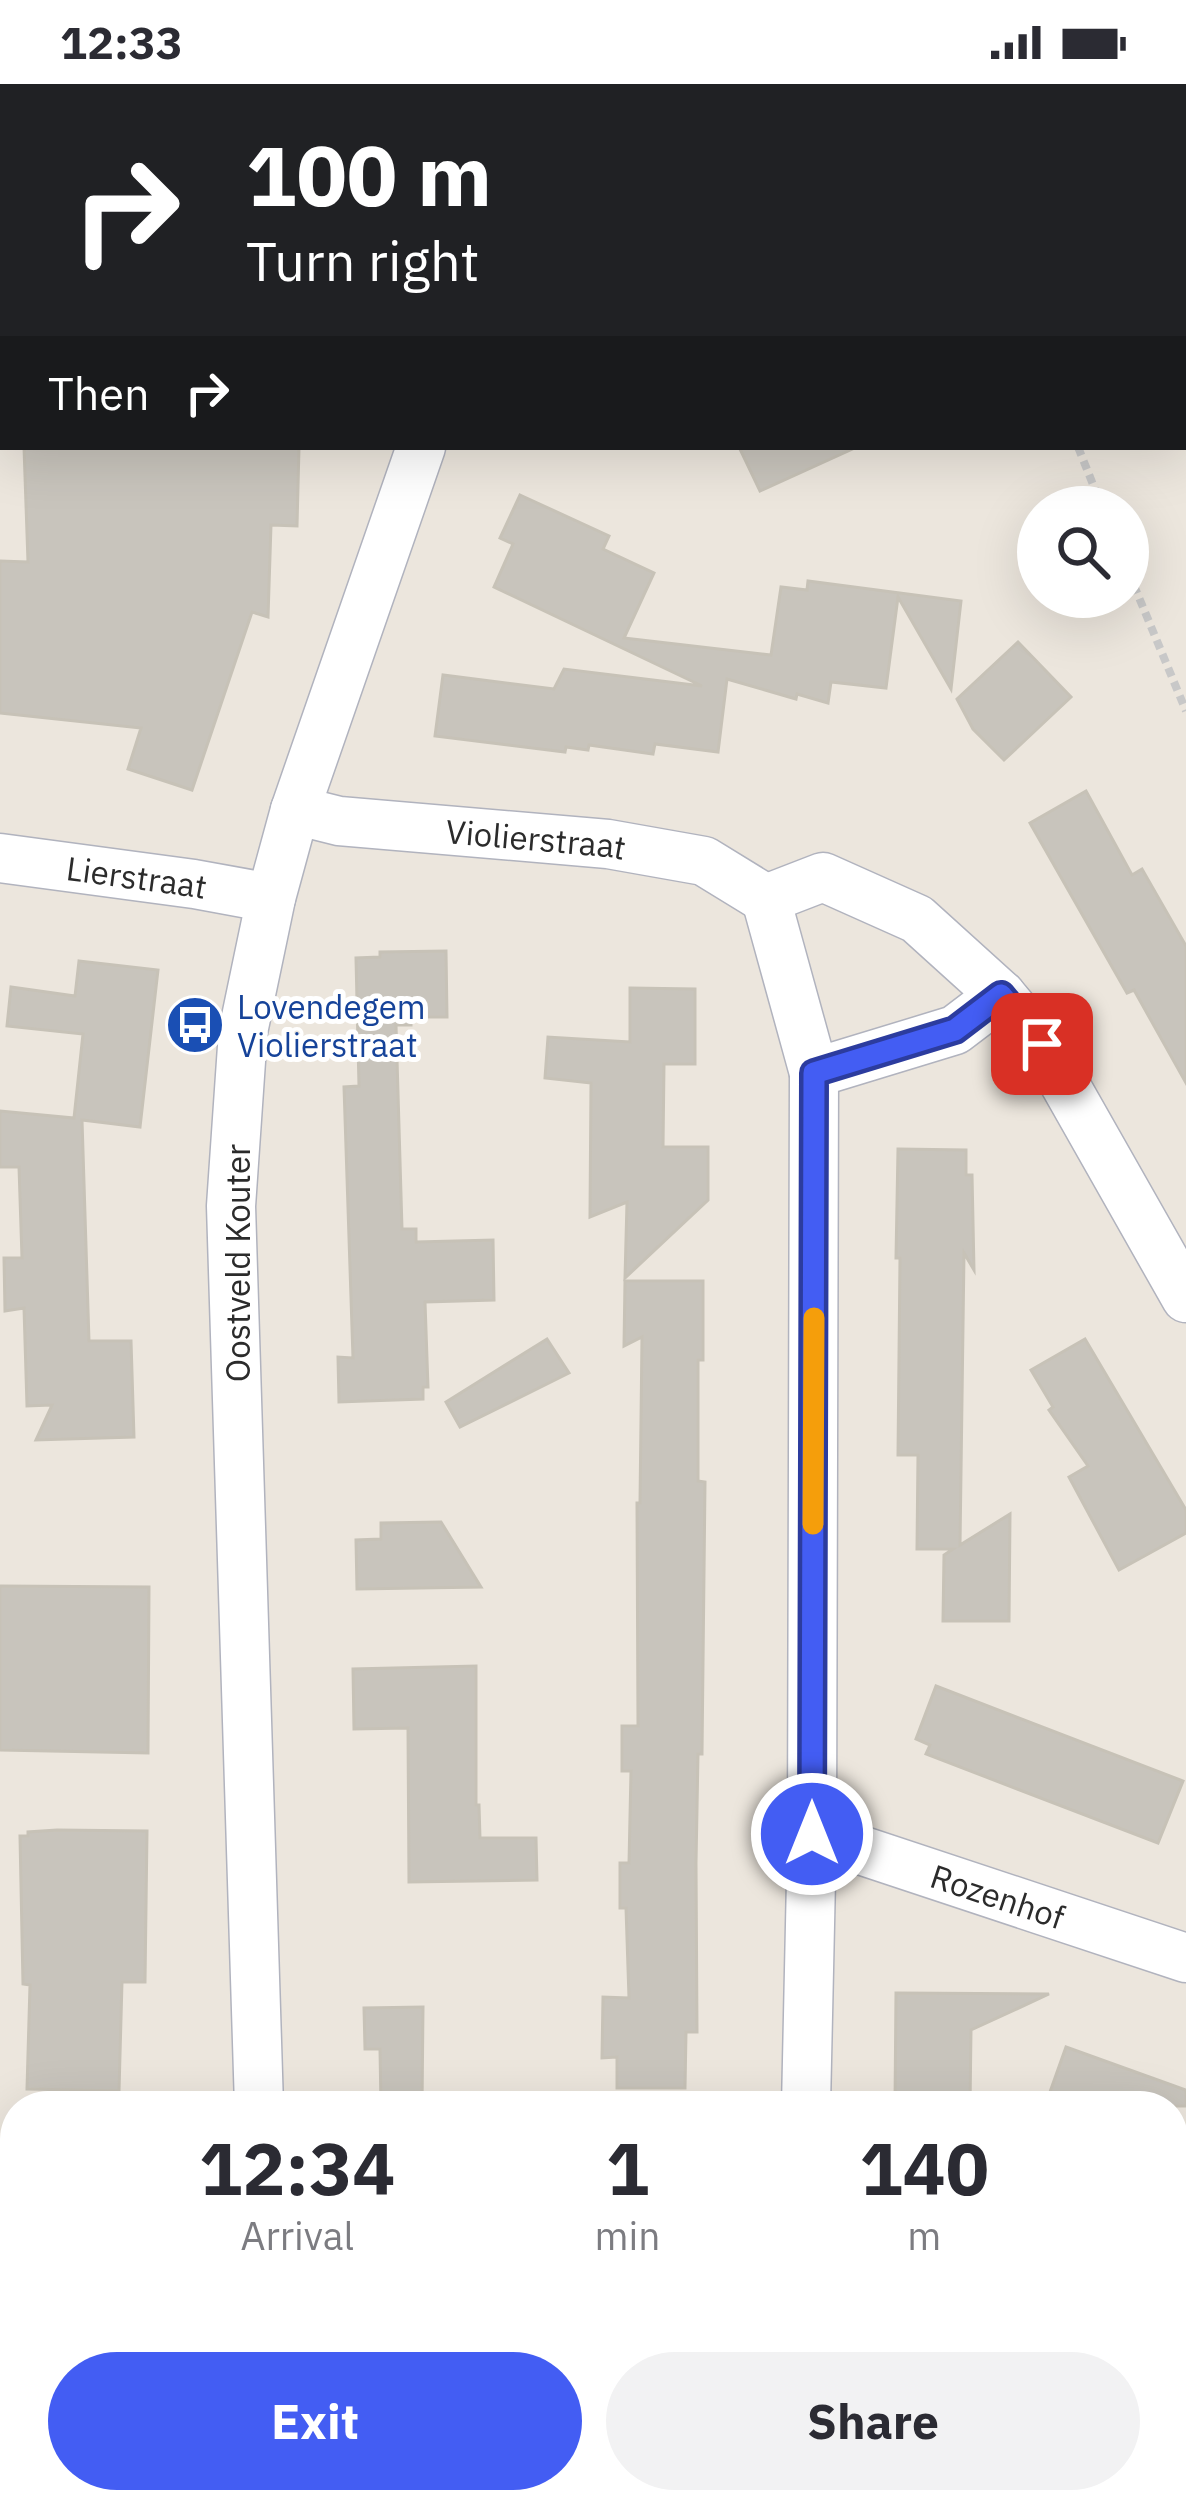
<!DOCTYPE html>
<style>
body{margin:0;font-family:"IBM Plex Sans",sans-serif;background:#f2f2f3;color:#2b2b33;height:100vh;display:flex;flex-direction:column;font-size:45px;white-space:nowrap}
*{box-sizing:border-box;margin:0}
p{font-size:39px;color:#7c7c81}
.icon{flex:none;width:66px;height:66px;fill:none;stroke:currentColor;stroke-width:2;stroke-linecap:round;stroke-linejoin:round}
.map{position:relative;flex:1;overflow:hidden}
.sheet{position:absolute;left:0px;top:2007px;width:1188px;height:423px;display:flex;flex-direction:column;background:#fff;border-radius:48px 48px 0 0;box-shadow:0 12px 48px #0002}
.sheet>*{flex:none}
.top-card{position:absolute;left:0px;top:0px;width:1188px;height:366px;box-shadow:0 12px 48px #0002;background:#202124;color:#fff;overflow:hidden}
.tools{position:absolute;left:1017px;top:402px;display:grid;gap:24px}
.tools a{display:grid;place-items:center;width:132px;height:132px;border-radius:50%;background:#fff;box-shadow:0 12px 48px #0002;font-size:60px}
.pin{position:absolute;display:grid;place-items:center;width:102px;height:102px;color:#fff;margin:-51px;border-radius:24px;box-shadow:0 6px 18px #0006}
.me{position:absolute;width:132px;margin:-66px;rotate:0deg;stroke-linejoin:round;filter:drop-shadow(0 0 9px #0008)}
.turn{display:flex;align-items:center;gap:42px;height:252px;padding:0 48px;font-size:54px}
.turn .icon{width:156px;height:156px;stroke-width:2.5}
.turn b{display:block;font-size:84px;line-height:102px}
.then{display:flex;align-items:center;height:114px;padding:0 48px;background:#0003;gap:24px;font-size:45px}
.eta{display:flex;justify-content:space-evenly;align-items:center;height:204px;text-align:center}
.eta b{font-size:72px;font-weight:700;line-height:84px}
.primary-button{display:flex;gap:24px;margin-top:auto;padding:24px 48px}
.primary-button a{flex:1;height:138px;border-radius:72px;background:#435df3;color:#fff;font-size:48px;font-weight:700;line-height:138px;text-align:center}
.primary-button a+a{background:#f2f2f3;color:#2b2b33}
.status{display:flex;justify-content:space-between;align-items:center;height:84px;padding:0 60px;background:#fff;direction:ltr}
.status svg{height:33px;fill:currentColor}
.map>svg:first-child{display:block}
.green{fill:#b0e19b}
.building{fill:#c8c4bc;stroke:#c7c2b7;stroke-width:3}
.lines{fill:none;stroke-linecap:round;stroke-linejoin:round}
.street-casing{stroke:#b1b3be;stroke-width:51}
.path{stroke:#c8c8c8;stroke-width:8;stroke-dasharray:9 6;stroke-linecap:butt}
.street{stroke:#fff;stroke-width:48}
.route-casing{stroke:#2c3c9e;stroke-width:30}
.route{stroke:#435df3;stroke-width:21}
.slow{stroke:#f59e0b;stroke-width:21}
.labels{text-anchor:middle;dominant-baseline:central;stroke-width:10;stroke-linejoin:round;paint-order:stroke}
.street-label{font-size:33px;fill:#2b2b2b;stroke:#fff}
.transit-label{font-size:33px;fill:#164399;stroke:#fff;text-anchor:start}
</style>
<div class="status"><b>12:33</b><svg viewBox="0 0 49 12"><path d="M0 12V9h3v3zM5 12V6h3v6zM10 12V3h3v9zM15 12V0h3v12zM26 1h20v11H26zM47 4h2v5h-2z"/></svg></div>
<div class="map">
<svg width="1186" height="2429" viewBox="0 0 1186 2429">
<rect width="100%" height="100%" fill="#ece6dd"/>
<polygon class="green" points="0,0 216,0 216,3 3,3 3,181 0,181"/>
<g class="building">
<polygon points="24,363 299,363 297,442 271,441 268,533 252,528 192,706 128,685 141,644 0,629 0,477 28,478"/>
<polygon points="739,363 857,363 760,407"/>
<polygon points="520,411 609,452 603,465 654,489 624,554 771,571 781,503 807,506 808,497 961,517 951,605 898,513 886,604 831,598 828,619 797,610 796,615 727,595 718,668 655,660 653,670 589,661 588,666 566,663 565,668 435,652 443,591 554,605 564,585 702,602 494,503 513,460 500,454"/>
<polygon points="1018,558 1071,613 1004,676 973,645 957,615"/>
<polygon points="1086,707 1132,791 1142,785 1186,862 1186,999 1134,906 1127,909 1030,739"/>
<polygon points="446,867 447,933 411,933 411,941 396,941 402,1145 416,1145 416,1158 493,1156 494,1216 425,1218 428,1303 423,1303 423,1315 339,1318 338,1273 353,1274 344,1003 359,1002 356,874 380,873 380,868"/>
<polygon points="79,877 158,886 140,1043 82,1036 89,1257 131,1257 134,1353 36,1356 52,1321 27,1322 24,1224 5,1227 4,1174 22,1174 19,1083 0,1083 0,1027 74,1034 83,950 7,942 11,903 75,912"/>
<polygon points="630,904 695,905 695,980 664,980 663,1063 708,1063 708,1116 625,1194 627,1118 590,1133 591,999 545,994 548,953 630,958"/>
<polygon points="898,1065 966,1066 966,1091 972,1091 974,1186 964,1169 960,1461 1010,1430 1009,1537 943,1537 944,1471 953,1465 917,1465 918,1371 898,1371 900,1174 896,1174"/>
<polygon points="625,1197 703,1197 703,1276 698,1276 698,1397 705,1398 702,1670 698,1670 696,1779 697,1948 686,1948 685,2004 617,2004 617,1973 602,1974 603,1913 629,1914 626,1824 620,1824 620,1779 629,1779 631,1687 622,1687 622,1642 638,1642 637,1419 640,1419 642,1253 624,1262"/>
<polygon points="547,1255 569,1289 460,1343 446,1318"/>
<polygon points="1085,1255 1186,1426 1186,1449 1119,1486 1069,1393 1088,1382 1049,1326 1053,1323 1031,1286"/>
<polygon points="441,1438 481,1503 357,1505 356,1456 381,1455 381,1439"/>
<polygon points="0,1502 149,1503 148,1669 0,1666"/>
<polygon points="476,1582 476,1721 479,1721 480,1754 536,1754 537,1796 409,1798 408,1644 354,1645 353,1585"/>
<polygon points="936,1602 1183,1697 1158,1759 926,1670 930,1661 916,1655"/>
<polygon points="57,1746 147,1747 145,1898 122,1898 119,2007 27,2005 30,1901 23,1900 20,1752 28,1752 28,1748"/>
<polygon points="896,1909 1049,1910 971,1946 970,2022 902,2022 895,2020"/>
<polygon points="423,1923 422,2022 381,2022 380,1965 365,1965 364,1924"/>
<polygon points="1066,1963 1186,2006 1186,2022 1045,2022"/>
</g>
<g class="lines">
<g class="street-casing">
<g id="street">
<polyline points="904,3 909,0"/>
<polyline points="0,237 3,237"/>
<path id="s1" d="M295,726L339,737L608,760L704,777L766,815"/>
<path id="s2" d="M0,774L194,800L271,814"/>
<polygon points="823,793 917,835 1001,911 955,946 814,989 766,815"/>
<polyline points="1001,911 1042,960 1186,1214"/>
<polyline points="812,1750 814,989"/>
<polyline points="259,2022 231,1122 243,948 271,814 295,726 421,363"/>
<path id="s3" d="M806,2022L812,1750L1186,1874"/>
<polyline points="0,2410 15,2410"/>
<polyline points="1083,2415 1121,2429"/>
<polyline points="255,2429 255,2415"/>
</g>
</g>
<g class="path">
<polyline points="1078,363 1102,423"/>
<polyline points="1128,487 1186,627"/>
</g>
<use href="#street" class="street"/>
</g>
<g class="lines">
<g class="route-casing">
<polyline id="route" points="812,1750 814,989 955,946 1001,911 1042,960"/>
</g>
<use href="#route" class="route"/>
<polyline class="slow" points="813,1440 814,1234"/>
</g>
<defs>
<g id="bus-disc" transform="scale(3)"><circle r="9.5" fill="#1a4fb4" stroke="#fff"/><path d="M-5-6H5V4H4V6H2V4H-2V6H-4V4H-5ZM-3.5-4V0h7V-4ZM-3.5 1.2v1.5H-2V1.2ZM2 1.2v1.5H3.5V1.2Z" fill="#fff"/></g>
</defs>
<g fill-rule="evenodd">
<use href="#bus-disc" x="195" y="941"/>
</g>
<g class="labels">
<g class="street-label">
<text stroke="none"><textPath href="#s1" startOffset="243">Violierstraat</textPath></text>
<text stroke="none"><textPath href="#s2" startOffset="138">Lierstraat</textPath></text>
<text transform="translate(237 1179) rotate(-90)">Oostveld Kouter</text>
<text stroke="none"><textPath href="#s3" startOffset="468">Rozenhof</textPath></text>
</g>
<g class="transit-label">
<text x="237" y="922">Lovendegem<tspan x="237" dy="38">Violierstraat</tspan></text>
</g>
</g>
</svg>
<div class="tools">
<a><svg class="icon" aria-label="search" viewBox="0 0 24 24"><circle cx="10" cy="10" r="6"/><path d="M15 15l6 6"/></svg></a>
</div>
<div class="pin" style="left:1042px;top:960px;background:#d93025"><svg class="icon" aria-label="arrive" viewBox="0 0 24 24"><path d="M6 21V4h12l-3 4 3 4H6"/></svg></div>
<svg class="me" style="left:812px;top:1750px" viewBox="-20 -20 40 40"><circle r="17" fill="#435df3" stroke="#fff" stroke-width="3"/><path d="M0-11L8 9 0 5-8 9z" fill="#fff"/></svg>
<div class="top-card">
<div class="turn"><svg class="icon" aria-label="right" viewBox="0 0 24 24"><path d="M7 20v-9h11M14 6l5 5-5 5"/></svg><div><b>100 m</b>Turn right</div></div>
<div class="then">Then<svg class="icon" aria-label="right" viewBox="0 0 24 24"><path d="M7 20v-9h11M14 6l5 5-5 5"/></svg></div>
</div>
<section class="sheet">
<div class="eta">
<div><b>12:34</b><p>Arrival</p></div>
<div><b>1</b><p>min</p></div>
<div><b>140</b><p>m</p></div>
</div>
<div class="primary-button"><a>Exit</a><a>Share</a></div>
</section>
</div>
